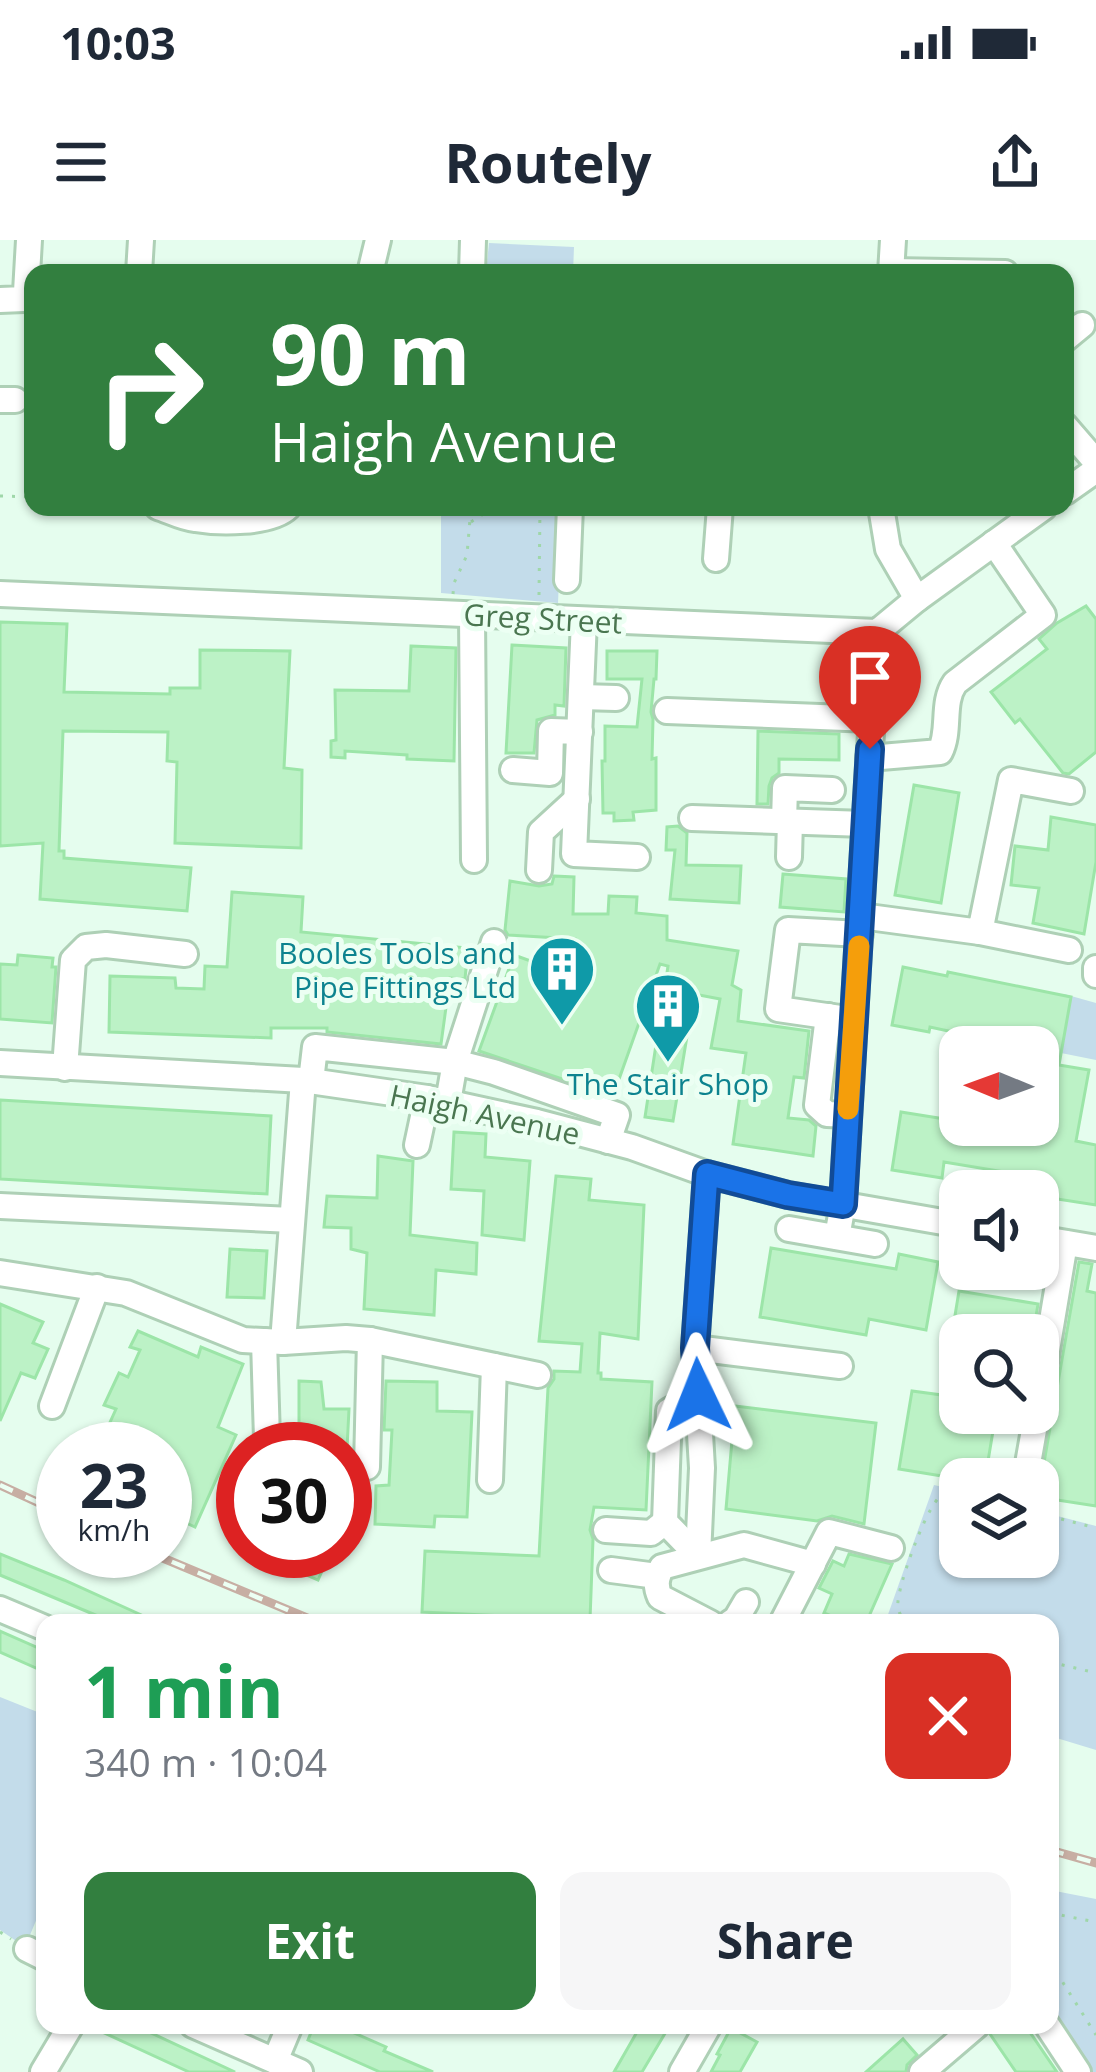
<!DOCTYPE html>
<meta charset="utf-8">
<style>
body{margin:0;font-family:"Open Sans",sans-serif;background:#f6f6f7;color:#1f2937;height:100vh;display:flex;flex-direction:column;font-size:45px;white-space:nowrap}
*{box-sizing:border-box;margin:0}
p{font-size:39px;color:#747a83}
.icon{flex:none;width:66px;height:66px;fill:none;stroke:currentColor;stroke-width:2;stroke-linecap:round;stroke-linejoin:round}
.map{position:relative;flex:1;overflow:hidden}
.sheet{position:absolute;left:36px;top:1374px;width:1023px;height:420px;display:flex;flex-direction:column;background:#fff;border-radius:24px;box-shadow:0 3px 9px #0004}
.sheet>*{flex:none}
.guide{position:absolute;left:24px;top:24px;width:1050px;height:252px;border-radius:24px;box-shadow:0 3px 9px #0004;background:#327f3f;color:#fff;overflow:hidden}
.needle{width:78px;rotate:271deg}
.buttons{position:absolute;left:939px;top:786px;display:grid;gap:24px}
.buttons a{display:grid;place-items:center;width:120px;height:120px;border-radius:24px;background:#fff;box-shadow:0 3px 9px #0004;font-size:60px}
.speed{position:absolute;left:36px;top:1182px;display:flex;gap:24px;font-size:60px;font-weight:700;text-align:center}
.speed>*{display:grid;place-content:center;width:156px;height:156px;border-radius:50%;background:#fff;box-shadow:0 3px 9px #0004;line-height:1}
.speed small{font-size:30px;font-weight:400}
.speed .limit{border:18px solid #d22;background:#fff;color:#111}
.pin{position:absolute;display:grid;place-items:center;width:102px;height:102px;color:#fff;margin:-123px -51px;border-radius:50% 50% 50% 0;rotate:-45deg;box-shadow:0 0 12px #0007}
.pin .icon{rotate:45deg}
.me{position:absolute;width:132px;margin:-66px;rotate:358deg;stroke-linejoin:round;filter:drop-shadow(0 0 9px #0008)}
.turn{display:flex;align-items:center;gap:42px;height:252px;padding:0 48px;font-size:54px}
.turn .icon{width:156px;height:156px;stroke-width:2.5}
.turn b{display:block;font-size:84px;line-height:102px}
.round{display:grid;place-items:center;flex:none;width:126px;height:126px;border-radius:24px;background:#f6f6f7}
.head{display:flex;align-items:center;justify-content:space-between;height:204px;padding:0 48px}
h1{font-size:72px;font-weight:700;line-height:90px;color:#1e9e55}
.button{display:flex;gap:24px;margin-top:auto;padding:24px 48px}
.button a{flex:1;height:138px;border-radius:24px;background:#327f3f;color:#fff;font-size:48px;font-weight:700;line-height:138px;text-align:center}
.button a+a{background:#f6f6f7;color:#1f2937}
.status{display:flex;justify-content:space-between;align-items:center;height:84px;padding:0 60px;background:#fff;direction:ltr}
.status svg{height:33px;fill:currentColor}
header{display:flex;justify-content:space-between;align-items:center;height:156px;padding:0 48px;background:#fff;font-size:54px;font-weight:700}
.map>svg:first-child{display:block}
.green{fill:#c3dcea}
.building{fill:#bcf2c6;stroke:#9ce5a8;stroke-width:3}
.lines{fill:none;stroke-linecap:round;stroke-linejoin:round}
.minor-casing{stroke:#aed0b6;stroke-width:30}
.path{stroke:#9fd7a9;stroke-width:3;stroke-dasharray:3 9;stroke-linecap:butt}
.minor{stroke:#fff;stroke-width:24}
.rail-casing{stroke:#c7aea3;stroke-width:9}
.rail{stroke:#ecfff3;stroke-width:4.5;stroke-dasharray:14;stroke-linecap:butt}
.route-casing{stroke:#114b97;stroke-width:30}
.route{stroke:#1a73e8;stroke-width:21}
.slow{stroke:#f59e0b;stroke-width:21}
.labels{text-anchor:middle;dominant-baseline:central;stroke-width:10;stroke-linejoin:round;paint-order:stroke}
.street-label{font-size:30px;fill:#4a7650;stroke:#ecfff3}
.culture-label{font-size:30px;fill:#0d838f;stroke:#ecfff3;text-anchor:end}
</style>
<div class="status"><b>10:03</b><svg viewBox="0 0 49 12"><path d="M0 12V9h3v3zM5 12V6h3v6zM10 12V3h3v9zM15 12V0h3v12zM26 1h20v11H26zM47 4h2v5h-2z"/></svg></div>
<header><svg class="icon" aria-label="menu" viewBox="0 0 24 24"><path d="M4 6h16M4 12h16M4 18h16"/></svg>Routely<svg class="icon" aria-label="share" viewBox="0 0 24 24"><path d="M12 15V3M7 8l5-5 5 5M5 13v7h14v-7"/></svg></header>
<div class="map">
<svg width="1096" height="1832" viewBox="0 0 1096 1832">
<rect width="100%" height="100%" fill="#e5fdee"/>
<g class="green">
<polygon points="489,3 574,7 573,33 486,33"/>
<polygon points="441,267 562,267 558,363 441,353"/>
<polygon points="1064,754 1096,763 1096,820 1056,812"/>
<polygon points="934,1245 960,1251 960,1317 1038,1317 1038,1271 1096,1286 1096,1510 1050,1496 1050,1383 885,1383"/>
<polygon points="0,1457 45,1475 45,1659 25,1707 0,1690"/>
<polygon points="1050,1650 1096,1659 1096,1832 1092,1832 1050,1769"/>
</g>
<g class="building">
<polygon points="1086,366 1096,379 1096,512 1069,534 1063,533 1020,479 1015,483 991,452 1047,409 1039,399 1057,383"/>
<polygon points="0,382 67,384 64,452 170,454 170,448 200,448 200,410 290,411 284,528 302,530 301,608 175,603 177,522 167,521 168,492 63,491 59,611 64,611 64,618 191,628 187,671 40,659 43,603 0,606"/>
<polygon points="512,405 566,408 564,466 555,465 555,475 537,480 534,513 506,513"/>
<polygon points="411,406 456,408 454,521 407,519 407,515 345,511 345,518 331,517 331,501 336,500 335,450 409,451"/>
<polygon points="607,411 657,411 656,439 654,439 651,472 653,479 652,519 656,518 656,570 633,572 634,580 614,581 614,573 603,573 602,521 605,521 605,486 637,487 642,439 607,439"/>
<polygon points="758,491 839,494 839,520 779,519 779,533 772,538 769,546 768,564 757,564"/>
<polygon points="914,545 959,553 941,663 895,655"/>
<polygon points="1051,577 1096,585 1096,622 1084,694 1033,683 1039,648 1011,645 1015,606 1048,610"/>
<polygon points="678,586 687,593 686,625 741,626 739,663 670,659 675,610 666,610 667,587"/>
<polygon points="783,634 846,639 844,672 780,667"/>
<polygon points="554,636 574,637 573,674 608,674 609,656 637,657 636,673 667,676 667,700 738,711 732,745 741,750 738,781 809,791 804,838 794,837 788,878 809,880 816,886 813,916 733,904 746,813 711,808 720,759 694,754 673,881 645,877 668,726 660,724 613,856 479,811 514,715 572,736 575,699 508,695 505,690 510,641 539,646 552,644"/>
<polygon points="232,652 303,657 301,692 468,708 465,739 450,738 441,804 327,792 327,788 271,788 271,798 109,792 110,736 175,738 176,748 204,749 205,726 227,727"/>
<polygon points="18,715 53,718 52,727 56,727 52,783 0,779 0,724 17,725"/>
<polygon points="903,727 947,736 948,732 1071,757 1059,825 1089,830 1076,901 1096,905 1096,965 1038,956 1038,951 1019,951 1022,935 944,922 942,938 892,930 901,872 951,880 950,885 1038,885 1038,844 1044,812 1038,810 1038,807 974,807 976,797 930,787 929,792 892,785"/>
<polygon points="0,860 271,876 267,954 0,939"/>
<polygon points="454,892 486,894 485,917 530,921 524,1000 482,995 484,951 451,949"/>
<polygon points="378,916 413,921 410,995 477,1003 476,1034 436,1030 434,1075 364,1069 367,1013 351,1009 351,988 324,987 327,956 377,958"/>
<polygon points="556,936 591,939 589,960 644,965 638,1099 600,1093 598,1133 601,1133 601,1139 652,1142 646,1270 594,1267 590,1290 593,1299 590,1380 422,1372 425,1311 539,1316 548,1148 554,1139 554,1131 580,1132 582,1104 539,1101"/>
<polygon points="771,1008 896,1029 899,1014 938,1022 926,1090 869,1079 866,1095 760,1077"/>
<polygon points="230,1009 267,1011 264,1058 227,1057"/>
<polygon points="1079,1022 1092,1024 1087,1051 1096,1053 1096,1266 1038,1257"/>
<polygon points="959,1051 1038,1064 1033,1095 960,1095 960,1173 1020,1173 1017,1189 994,1185 985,1239 960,1239 899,1229 912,1151 942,1155"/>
<polygon points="0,1064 43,1082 33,1103 48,1109 35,1138 21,1133 0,1181"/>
<polygon points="138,1091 198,1117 201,1107 243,1124 218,1187 236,1195 195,1287 165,1273 165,1209 98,1209 116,1169 104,1165 119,1133 128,1137 140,1110 130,1107"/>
<polygon points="299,1141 321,1142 324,1169 349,1169 347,1209 299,1206"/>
<polygon points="386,1141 437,1142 437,1171 472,1172 467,1277 435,1276 434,1287 375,1284 376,1246 389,1245 392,1190 384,1190"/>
<polygon points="735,1166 876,1183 864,1284 832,1276 817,1281 726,1269"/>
<polygon points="252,1311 331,1311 318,1340"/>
<polygon points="0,1314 64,1340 159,1383 104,1383 105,1379 0,1335"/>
<polygon points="849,1314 892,1324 866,1383 848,1383 824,1373 832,1354 819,1348 833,1321 844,1326"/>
<polygon points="0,1391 45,1411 45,1432 0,1412"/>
<polygon points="87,1785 134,1785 235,1832 189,1832"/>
<polygon points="314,1785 336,1785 386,1807 384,1811 433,1832 380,1832 308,1800"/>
<polygon points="641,1785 670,1785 642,1832 614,1832"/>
<polygon points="993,1785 1025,1785 1057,1832 1016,1832 990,1794"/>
<polygon points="731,1788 757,1802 740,1832 711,1832 720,1815 717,1814"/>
<polygon points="903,1799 917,1815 907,1825 906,1832 866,1832"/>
</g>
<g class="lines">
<g class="minor-casing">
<g id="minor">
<polyline points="891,31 1005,33"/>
<polyline points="139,33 141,0"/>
<polyline points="370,33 378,0"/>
<polyline points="472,33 473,0"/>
<polyline points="891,33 893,0"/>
<polyline points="0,60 24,59 26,52 29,0"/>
<polyline points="1065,99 1082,85"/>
<polyline points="0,160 15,160"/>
<polyline points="1065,186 1096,222"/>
<polyline points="1065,252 1096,230"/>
<path d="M158,267C170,271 183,278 195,279C218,283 271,284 288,267"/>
<polyline points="881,267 888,309 917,359"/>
<polyline points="716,319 720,267"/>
<polyline points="567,340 570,267"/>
<polyline points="0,354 877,392 917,359 1044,267"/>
<polyline points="472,375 474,620"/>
<polyline points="584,380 574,614 637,617"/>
<polyline points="581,457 616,458"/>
<polyline points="667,471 872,479"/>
<path d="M869,518L940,512C951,490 941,463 955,443L1043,375L994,303"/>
<polyline points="513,530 550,533 551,491 580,492"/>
<polyline points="692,578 865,584"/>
<polyline points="784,581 785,548 832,550"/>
<polyline points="789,617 790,581"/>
<polyline points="539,630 541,592 577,559"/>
<polyline points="861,676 980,692 1011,540 1071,551"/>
<polyline points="980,692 1069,710"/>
<polyline points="1096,728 1096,735"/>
<polyline points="828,776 817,865 827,874 848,875"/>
<polyline points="854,780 778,769 788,690 860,694"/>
<polyline points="0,823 303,840 427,858 537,882 632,907 707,934 788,955 960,985"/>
<polyline points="65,828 73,720 86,707 106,705 185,714"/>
<polyline points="311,841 315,807 455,822 494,832 617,875 608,901"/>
<polyline points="448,862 455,822 494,702"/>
<polyline points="417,905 427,858"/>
<polyline points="0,966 292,980"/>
<polyline points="789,989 875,1004"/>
<polyline points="837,997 843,964 877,392"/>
<polyline points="1038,998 1096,1008"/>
<polyline points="0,1033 126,1053 243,1100 283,1102 346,1098 370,1100 538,1135"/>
<polyline points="264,1101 267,1199"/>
<polyline points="283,1102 303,840"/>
<polyline points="695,1108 840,1126"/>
<polyline points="1038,1164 1065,1003"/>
<polyline points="52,1166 97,1047"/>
<polyline points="367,1227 370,1100"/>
<polyline points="1026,1235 1037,1173"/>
<polyline points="490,1240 494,1126"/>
<polyline points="606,1290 651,1293 665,1282"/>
<polyline points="698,1316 702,1228 695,1108 707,934"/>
<polyline points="698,1316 665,1282 669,1171 698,1155"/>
<polyline points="611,1330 657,1336"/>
<polyline points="0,1369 45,1388"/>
<path d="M710,1383L660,1357C655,1346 656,1338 662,1327L744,1305L813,1324"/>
<polyline points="730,1383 736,1379 746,1362"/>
<polyline points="782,1383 829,1292 891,1308"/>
<polyline points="27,1709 45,1718"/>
<polyline points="193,1785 300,1832"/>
<polyline points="1047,1785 1078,1832"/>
<polyline points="275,1821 290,1785"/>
<polyline points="43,1832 71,1785"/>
<polyline points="682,1832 709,1785"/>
<polyline points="922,1832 977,1785"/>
</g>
</g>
<g class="path">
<polyline points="0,256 33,257"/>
<polyline points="471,282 494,267"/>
<polyline points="453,354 454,343 467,315 471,267"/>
<polyline points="539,355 540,267"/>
<polyline points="1038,1273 1096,1288"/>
<path d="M909,1383C902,1377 900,1377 898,1367C895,1352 927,1264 941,1256C949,1251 951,1253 960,1255"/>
<polyline points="1050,1422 1096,1433"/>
<polyline points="1050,1673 1096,1682"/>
<polyline points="0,1692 11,1699"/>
<polyline points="1050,1722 1096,1795"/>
</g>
<use href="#minor" class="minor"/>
<g class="rail-casing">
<g id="rail">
<polyline points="0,1245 63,1274"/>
<polyline points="146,1311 319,1383"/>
<polyline points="1050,1610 1096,1623"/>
</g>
</g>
<use href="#rail" class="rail"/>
</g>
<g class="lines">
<g class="route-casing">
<polyline id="route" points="698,1155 695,1108 707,934 788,955 843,964 870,509"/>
</g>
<use href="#route" class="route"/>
<polyline class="slow" points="848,869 859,706"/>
</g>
<defs>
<g id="building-pin" transform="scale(3.45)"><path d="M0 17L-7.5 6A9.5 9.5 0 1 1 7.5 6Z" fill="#0f9aa8" stroke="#ecfff3"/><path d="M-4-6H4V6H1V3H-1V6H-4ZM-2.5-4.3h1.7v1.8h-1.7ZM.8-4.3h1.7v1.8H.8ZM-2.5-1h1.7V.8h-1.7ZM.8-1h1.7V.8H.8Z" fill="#fff"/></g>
</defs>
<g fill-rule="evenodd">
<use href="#building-pin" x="562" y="729"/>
<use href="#building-pin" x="668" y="766"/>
</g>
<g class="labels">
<g class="street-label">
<text transform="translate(543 378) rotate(3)">Greg Street</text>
<text transform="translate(485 874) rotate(12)">Haigh Avenue</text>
</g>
<g class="culture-label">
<text x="516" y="712">Booles Tools and<tspan x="516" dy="34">Pipe Fittings Ltd</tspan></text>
<text x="668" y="843" text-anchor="middle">The Stair Shop</text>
</g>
</g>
</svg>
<div class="buttons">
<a><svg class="needle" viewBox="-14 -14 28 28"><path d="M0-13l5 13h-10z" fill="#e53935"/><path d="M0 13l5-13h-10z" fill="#747a83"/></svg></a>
<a><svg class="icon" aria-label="sound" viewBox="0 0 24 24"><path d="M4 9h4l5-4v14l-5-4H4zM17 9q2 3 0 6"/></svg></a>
<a><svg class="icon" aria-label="search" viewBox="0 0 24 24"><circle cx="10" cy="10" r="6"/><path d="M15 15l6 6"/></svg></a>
<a><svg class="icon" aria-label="layers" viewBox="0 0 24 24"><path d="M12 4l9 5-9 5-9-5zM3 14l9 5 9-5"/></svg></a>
</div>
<div class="speed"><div>23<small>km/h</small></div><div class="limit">30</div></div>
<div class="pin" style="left:870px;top:509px;background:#d93025"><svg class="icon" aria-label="arrive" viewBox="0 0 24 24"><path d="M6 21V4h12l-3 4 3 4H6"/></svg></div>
<svg class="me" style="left:698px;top:1155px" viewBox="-20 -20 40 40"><path d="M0-17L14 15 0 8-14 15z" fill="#1a73e8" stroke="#fff" stroke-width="4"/></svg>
<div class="guide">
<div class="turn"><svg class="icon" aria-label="right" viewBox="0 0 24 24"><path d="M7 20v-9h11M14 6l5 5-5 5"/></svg><div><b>90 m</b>Haigh Avenue</div></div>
</div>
<section class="sheet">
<div class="head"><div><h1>1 min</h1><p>340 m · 10:04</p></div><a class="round" style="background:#d93025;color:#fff"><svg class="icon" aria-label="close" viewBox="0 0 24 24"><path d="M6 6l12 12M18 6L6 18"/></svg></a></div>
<div class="button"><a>Exit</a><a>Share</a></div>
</section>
</div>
